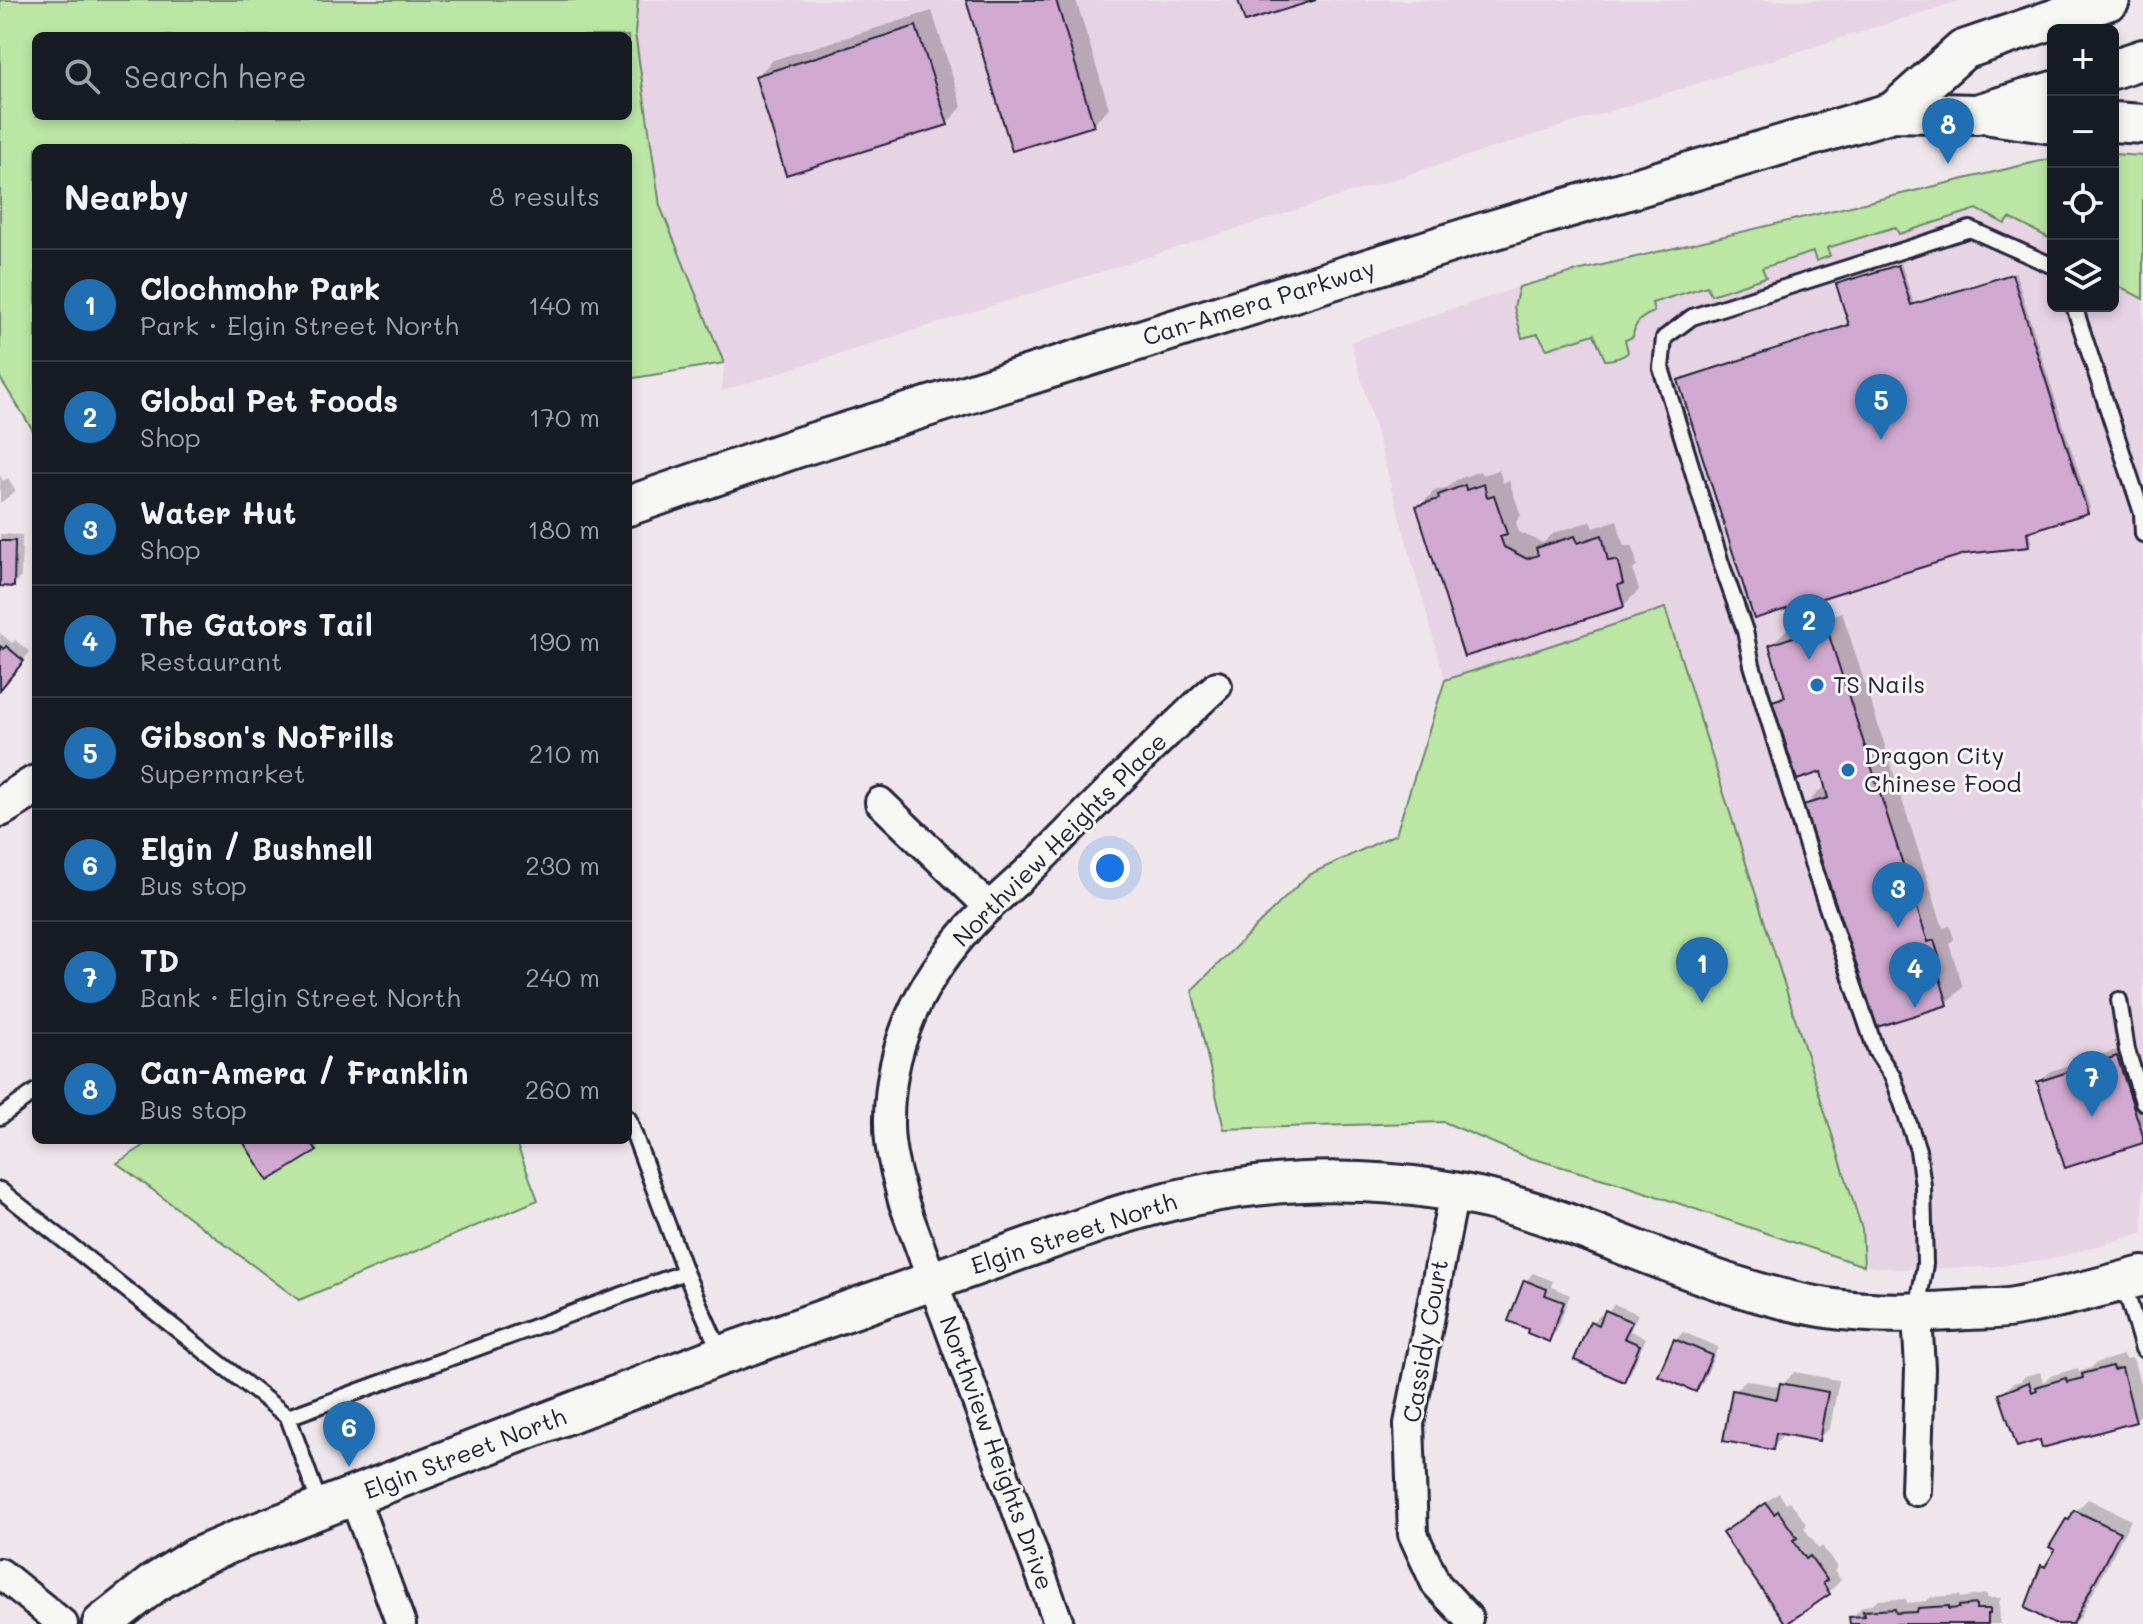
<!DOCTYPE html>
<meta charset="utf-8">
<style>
body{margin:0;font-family:Mali,sans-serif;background:#242831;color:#f1f3f6}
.controls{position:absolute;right:24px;top:24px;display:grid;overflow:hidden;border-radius:12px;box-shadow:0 4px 12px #0003}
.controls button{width:72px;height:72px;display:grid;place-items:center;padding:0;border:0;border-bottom:2px solid #363941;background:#171b24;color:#f1f3f6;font:40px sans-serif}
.you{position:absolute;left:1110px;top:868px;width:28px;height:28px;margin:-20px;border:6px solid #fff;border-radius:50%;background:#1a73e8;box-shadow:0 0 0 12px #1a73e833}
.badge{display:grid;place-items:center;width:52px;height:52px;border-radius:50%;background:#1f6fb2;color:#fff;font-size:26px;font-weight:700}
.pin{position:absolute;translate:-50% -66px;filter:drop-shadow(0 2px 4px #0008)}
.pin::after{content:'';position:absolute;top:42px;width:28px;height:24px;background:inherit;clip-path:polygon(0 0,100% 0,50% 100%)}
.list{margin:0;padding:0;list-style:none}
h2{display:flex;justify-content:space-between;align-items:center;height:104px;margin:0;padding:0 32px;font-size:34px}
h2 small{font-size:26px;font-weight:400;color:#9ea1a6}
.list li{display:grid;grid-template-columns:52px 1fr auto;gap:24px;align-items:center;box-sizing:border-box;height:112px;padding:0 32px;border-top:2px solid #363941}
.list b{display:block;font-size:30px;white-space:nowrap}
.list p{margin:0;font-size:26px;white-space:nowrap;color:#9ea1a6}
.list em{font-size:26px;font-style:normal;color:#9ea1a6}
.icon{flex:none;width:44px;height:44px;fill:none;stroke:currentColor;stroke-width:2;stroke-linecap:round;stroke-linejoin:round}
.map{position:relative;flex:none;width:2143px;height:1624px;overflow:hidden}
.search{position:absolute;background:#171b24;box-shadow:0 4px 12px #0003;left:32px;top:32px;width:600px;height:88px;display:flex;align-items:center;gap:20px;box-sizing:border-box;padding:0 28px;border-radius:12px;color:#9ea1a6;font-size:30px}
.panel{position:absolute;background:#171b24;box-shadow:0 4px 12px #0003;left:32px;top:144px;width:600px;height:1000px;border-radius:12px}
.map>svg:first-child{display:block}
</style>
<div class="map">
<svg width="2143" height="1624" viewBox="0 0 2143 1624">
<rect width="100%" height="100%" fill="#efe6eb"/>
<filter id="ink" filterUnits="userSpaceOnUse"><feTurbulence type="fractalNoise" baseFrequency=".0125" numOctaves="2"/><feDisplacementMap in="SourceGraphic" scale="16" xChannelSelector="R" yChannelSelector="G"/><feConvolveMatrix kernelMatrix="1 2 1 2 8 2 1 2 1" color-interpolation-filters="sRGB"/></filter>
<g filter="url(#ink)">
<g fill="#e6d3e3">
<path d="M 638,0 L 1962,0 L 722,391 L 724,363 L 660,206 L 635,33 Z"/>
<path d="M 2113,154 L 2143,156 L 2143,1233 L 2055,1258 L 1992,1267 L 1897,1269 L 1864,1266 L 1862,1229 L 1665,609 L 1445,680 L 1351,342 L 1519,287 L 1577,271 L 2053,158 L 2053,306 L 2113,306 Z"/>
</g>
<g fill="#bbe6a3" stroke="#6e846f" stroke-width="2" fill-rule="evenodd">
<path d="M 0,0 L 638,0 L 635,33 L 660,206 L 724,363 L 628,379 L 628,148 L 36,148 L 36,435 L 0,378 ZM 36,36 L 628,36 L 628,116 L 36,116 Z"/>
<path d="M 2113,154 L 2143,156 L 2143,299 L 2113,283 Z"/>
<path d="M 2053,158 L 2053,240 L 2010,218 L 2005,224 L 1977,209 L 1899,234 L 1895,227 L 1827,248 L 1830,256 L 1816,261 L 1813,252 L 1762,268 L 1766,277 L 1711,295 L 1707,286 L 1652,303 L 1654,312 C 1641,317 1634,323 1633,337 L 1625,340 L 1628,352 C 1624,357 1612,360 1605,360 L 1594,334 L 1547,349 L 1538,334 L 1522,338 L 1514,307 L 1519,287 L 1577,271 Z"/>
<path d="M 1665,608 L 1862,1229 L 1864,1266 L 1621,1184 L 1524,1156 L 1444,1122 L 1224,1129 L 1192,990 L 1308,875 L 1396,834 L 1445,680 Z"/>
<path d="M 153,1140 L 515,1140 L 538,1200 L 299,1300 L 117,1163 Z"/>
</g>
<g fill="#0003">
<path d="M 968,0 L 1076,0 L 1109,108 L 1093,124 Z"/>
<path d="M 932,11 L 962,107 L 947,123 L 757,76 L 773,60 Z"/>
<path d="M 1901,263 L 1914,304 L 2015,272 L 2090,508 L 2087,511 L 2030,529 L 2032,542 L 2028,545 L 1680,380 L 1684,377 L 1851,324 L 1838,285 L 1841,282 Z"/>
<path d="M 1499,470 L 1503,483 L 1509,480 L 1521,516 L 1516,522 L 1519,532 L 1543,543 L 1554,533 L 1591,521 L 1594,528 L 1617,520 L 1624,546 L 1633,546 L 1637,566 L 1633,570 L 1639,590 L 1623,606 L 1419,507 L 1434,491 L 1448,487 L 1456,480 L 1480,471 L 1482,475 Z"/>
<path d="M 0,475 L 3,481 L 8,478 L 16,491 L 0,503 Z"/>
<path d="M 0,534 L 22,535 L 21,577 L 13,585 L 0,584 Z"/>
<path d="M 1842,612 L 1943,928 L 1950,926 L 1954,939 L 1949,944 L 1963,987 L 1947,1003 L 1806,805 L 1821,789 L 1827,788 L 1822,770 L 1775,702 L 1785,691 L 1771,645 L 1787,629 Z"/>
<path d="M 0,633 L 12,643 L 15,640 L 30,652 L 0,689 Z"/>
<path d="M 2129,1046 L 2143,1090 L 2143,1141 L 2039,1082 L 2051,1071 Z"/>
<path d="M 244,1140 L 321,1140 L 323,1142 L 315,1149 Z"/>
<path d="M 1533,1273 L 1553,1281 L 1551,1287 L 1570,1295 L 1556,1332 L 1549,1339 L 1526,1281 Z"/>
<path d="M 1614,1304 L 1638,1314 L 1630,1331 L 1646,1338 L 1631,1372 L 1624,1379 L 1592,1322 L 1600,1315 L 1604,1317 Z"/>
<path d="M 1683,1332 L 1718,1347 L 1703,1383 L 1696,1390 L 1661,1375 L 1676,1340 Z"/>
<path d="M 2123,1355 L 2125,1359 L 2133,1358 L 2143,1394 L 2143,1413 L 2135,1420 L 2041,1438 L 2001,1395 L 2013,1383 L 2021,1381 L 2025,1376 L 2040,1372 L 2043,1382 L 2050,1376 L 2078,1368 L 2079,1372 L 2091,1368 L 2096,1363 Z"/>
<path d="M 1794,1372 L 1839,1380 L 1830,1428 L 1818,1439 L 1784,1433 L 1772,1448 L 1734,1391 L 1746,1380 L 1781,1387 Z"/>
<path d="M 1779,1493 L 1786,1504 L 1790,1501 L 1807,1525 L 1804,1528 L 1819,1549 L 1822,1546 L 1837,1567 L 1834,1571 L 1841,1580 L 1829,1592 L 1786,1622 L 1725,1533 L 1736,1522 Z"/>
<path d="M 2088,1499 L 2131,1520 L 2080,1618 L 2074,1624 L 2058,1624 L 2043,1566 L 2054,1555 L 2067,1520 Z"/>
<path d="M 1987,1594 L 1987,1598 L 2001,1598 L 1999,1602 L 2000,1624 L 1852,1624 L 1851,1618 L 1863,1606 L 1871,1605 L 1877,1600 L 1906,1599 L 1907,1603 L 1927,1601 L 1931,1597 L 1960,1595 L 1960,1598 Z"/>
</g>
<g fill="#d1a8cf" stroke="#22223b" stroke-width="2">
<path d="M 966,0 L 1056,0 L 1094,126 L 1012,151 Z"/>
<path d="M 1238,0 L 1316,0 L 1245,22 Z"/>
<path d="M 916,26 L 948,125 L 786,175 L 755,76 Z"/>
<path d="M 1898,265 L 1911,305 L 2012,274 L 2088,513 L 2027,532 L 2029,547 L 1965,554 L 1754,619 L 1678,380 L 1849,325 L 1836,284 Z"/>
<path d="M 1484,484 L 1487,497 L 1494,495 L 1507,534 L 1500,536 L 1504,547 L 1527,559 L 1538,555 L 1536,548 L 1575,536 L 1578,543 L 1602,535 L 1608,561 L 1614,560 L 1618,562 L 1623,584 L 1618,585 L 1624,607 L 1464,657 L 1416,506 L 1439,499 L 1438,495 L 1465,485 L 1466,490 Z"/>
<path d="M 0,541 L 15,541 L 14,587 L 0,586 Z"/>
<path d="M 1826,626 L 1928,942 L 1934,940 L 1939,957 L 1934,958 L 1948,1005 L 1877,1027 L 1803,805 L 1828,798 L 1821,772 L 1797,780 L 1772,701 L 1785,697 L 1769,645 Z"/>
<path d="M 0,646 L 4,649 L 6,646 L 24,661 L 0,690 Z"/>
<path d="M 2117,1056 L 2143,1136 L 2143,1143 L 2065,1168 L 2037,1082 Z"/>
<path d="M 242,1140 L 310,1140 L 317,1151 L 268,1181 Z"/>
<path d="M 1524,1280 L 1547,1289 L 1545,1295 L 1564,1302 L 1549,1342 L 1527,1333 L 1528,1329 L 1508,1321 Z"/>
<path d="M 1605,1310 L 1632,1322 L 1624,1338 L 1640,1345 L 1624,1382 L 1574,1360 L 1590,1321 L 1599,1325 Z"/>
<path d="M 1674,1339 L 1712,1355 L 1696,1392 L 1658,1376 Z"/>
<path d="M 2112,1366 L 2113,1370 L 2122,1368 L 2136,1422 L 2042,1448 L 2040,1440 L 2017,1447 L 1999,1394 L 2029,1382 L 2032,1392 L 2037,1390 L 2036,1387 L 2066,1378 L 2067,1382 L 2083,1378 L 2082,1374 Z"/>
<path d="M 1780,1383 L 1828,1392 L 1819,1441 L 1776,1433 L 1773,1450 L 1723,1441 L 1732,1390 L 1777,1399 Z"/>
<path d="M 1766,1503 L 1774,1514 L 1778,1511 L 1797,1538 L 1793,1540 L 1806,1559 L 1810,1556 L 1827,1580 L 1823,1583 L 1830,1594 L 1786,1624 L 1722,1533 Z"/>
<path d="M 2074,1510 L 2120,1532 L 2073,1624 L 2054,1624 L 2025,1608 L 2041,1565 L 2045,1567 L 2055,1550 L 2049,1547 L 2066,1519 L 2069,1520 Z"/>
<path d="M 1976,1604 L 1976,1609 L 1990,1609 L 1990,1614 L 1988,1614 L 1988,1624 L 1850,1624 L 1849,1617 L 1864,1616 L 1863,1611 L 1895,1609 L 1896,1613 L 1917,1612 L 1918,1608 L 1949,1606 L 1949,1609 L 1959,1608 L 1959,1606 Z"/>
</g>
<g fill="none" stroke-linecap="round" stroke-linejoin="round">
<g stroke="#22223b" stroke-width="20">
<g id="lane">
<path d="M 2074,306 L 2142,513 L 2143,534"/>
<path d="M 2119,1000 L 2127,1050 L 2143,1102"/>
<path d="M 0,1117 L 36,1091"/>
<path d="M 628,1118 L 685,1272 L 721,1354"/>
<path d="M 0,1190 L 288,1417 L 321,1508"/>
<path d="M 2123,1281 L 2143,1349"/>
<path d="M 1917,1312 L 1925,1264 L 1923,1186 L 1918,1150 L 1893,1077 L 1876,1051 L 1812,863 L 1752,665 L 1745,631 L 1721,563 L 1661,368 L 1664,338 L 1692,317 L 1970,229 L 2053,266"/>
<path d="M 288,1417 L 685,1272"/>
</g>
</g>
<g stroke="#22223b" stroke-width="34">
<g id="street">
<path d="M 880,802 L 989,907"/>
<path d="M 1454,1192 L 1409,1424 L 1413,1534 L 1436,1584 L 1468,1618"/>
<path d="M 1916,1491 L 1920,1369 L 1917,1314"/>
<path d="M 354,1497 L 401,1624"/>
<path d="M 0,1573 L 63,1624"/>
<path d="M 1059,1624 L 903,1201 C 897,1176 889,1151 889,1124 C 888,1050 917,987 965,932 C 989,904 1018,882 1044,856 C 1100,799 1157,741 1217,686"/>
</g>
</g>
<g stroke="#22223b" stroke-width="44">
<g id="secondary">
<path d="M 2113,69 L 2143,59"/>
<path d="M 1893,112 L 1963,50 L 2110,0"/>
<path d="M 1991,115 L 2053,124"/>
<path d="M 2113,122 L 2143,124"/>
<path d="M 628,506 L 799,447 L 1482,233 L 1893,112 L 1977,114 L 2053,91"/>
<path d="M 0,807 L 36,785"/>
<path d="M 102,1624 L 153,1584 L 193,1559 L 238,1540 L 722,1355 L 1114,1217 C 1258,1170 1414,1168 1558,1220 C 1647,1252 1733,1293 1827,1308 C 1874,1315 1919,1313 1966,1310 C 1982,1309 1998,1310 2014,1307 C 2057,1299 2101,1287 2143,1276"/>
</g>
</g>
<use href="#lane" stroke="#f6f6f2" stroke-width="14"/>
<use href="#street" stroke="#f6f6f2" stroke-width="28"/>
<use href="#secondary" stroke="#f6f6f2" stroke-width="38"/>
</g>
</g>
<g fill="#1f6fb2" stroke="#f6f6f2" stroke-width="3">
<circle cx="1817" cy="685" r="8"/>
<circle cx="1848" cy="770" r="8"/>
</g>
<g text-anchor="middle" stroke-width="6" stroke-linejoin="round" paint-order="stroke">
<g font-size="24" fill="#22223b" stroke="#f6f6f2">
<text transform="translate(1259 303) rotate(-17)" y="8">Can-Amera Parkway</text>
<text transform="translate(1060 840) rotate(-45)" y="8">Northview Heights Place</text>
<text transform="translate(1074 1234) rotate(-18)" y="8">Elgin Street North</text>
<text transform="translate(1426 1341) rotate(-80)" y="8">Cassidy Court</text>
<text transform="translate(996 1453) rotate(70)" y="8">Northview Heights Drive</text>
<text transform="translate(465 1454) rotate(-21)" y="8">Elgin Street North</text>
</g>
<g font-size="24" fill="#22223b" stroke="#f6f6f2" text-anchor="start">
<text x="1833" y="693">TS Nails</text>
<text x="1864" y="764">Dragon City<tspan x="1864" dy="28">Chinese Food</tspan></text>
</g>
</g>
</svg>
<div class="controls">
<button>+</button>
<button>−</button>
<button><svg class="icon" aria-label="locate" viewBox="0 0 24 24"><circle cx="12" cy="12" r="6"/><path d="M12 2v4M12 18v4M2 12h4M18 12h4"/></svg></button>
<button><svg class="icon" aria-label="layers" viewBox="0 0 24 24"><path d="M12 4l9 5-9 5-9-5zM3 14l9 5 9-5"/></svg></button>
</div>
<div class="you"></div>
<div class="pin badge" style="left:1702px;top:1003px">1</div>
<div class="pin badge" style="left:1809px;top:660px">2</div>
<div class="pin badge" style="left:1898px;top:928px">3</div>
<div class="pin badge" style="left:1915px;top:1008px">4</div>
<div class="pin badge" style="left:1881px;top:440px">5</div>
<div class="pin badge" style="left:349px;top:1467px">6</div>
<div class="pin badge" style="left:2092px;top:1117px">7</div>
<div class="pin badge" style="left:1948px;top:164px">8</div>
<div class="search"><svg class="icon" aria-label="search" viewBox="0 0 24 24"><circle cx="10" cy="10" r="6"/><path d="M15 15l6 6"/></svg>Search here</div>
<section class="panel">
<h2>Nearby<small>8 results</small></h2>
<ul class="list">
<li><span class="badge">1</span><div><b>Clochmohr Park</b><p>Park · Elgin Street North</p></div><em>140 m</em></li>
<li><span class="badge">2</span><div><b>Global Pet Foods</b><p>Shop</p></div><em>170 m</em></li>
<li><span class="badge">3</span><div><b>Water Hut</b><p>Shop</p></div><em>180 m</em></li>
<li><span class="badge">4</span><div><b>The Gators Tail</b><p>Restaurant</p></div><em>190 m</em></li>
<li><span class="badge">5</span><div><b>Gibson's NoFrills</b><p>Supermarket</p></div><em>210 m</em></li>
<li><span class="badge">6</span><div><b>Elgin / Bushnell</b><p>Bus stop</p></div><em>230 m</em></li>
<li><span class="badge">7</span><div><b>TD</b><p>Bank · Elgin Street North</p></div><em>240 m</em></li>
<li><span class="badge">8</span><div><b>Can-Amera / Franklin</b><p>Bus stop</p></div><em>260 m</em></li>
</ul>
</section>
</div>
